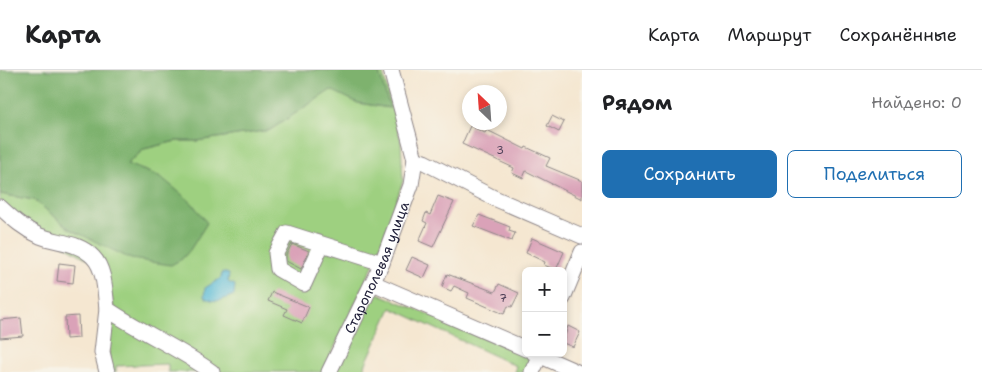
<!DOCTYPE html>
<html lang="ru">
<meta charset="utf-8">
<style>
body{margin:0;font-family:"Shantell Sans",sans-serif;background:#f6f6f6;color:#202124}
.controls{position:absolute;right:15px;bottom:15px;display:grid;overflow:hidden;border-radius:8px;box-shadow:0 2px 8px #0003}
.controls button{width:45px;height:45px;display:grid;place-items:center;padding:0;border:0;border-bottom:1px solid #e0e0e0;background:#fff;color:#202124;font:25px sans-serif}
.compass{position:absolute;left:462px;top:15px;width:45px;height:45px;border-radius:50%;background:#fff;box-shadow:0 2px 8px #0003;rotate:335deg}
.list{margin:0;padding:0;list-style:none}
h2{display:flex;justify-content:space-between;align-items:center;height:65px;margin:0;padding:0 20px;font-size:21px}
h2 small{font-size:16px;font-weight:400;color:#757577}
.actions{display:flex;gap:10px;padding:15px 20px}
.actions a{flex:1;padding:11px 0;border:1px solid #1f6fb2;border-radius:8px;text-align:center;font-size:18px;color:#1f6fb2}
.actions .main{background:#1f6fb2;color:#fff}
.map{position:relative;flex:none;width:582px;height:302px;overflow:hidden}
header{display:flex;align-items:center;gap:30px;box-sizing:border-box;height:70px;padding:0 25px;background:#fff;border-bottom:1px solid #e0e0e0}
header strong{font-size:24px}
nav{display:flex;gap:28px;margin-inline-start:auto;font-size:18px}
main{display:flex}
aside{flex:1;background:#fff}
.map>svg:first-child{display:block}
</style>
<header>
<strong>Карта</strong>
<nav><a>Карта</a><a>Маршрут</a><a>Сохранённые</a></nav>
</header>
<main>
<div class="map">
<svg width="582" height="302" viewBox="0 0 582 302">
<rect width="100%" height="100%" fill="#f7f3e8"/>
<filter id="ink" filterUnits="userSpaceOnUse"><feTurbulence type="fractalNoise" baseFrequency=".02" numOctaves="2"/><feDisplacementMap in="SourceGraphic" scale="10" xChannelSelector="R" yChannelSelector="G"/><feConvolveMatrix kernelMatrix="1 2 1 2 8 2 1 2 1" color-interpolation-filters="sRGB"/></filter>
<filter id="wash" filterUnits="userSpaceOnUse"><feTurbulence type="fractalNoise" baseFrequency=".0096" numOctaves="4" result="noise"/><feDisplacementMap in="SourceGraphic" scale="20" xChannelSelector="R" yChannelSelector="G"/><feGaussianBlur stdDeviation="1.12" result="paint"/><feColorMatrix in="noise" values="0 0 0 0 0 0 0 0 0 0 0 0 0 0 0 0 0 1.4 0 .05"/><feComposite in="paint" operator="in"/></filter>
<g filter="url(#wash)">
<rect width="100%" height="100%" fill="#f5e7d1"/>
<g fill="#9ed080" stroke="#60795e">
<path d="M 378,0 L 382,0 L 401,71 L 403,111 L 377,187 L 323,302 L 213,302 L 114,238 L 105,199 L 46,165 L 0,134 L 0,124 L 34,130 L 70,159 L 161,107 L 127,94 L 144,79 L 176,71 L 197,71 L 270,60 L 331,19 L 358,33 L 389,38 Z"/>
<path d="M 375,222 L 524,284 L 531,288 L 526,302 L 514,302 L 516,296 L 391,238 L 362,302 L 335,302 Z"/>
<path d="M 111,250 L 205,302 L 168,302 L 168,294 L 116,296 L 116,302 L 108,302 Z"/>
</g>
<path fill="#7eb26e" stroke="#506a54" d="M 0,0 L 378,0 L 390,38 L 358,33 L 331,20 L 270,60 L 197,71 L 176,71 L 144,79 L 127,94 L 161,107 L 192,133 L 207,153 L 190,180 L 182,189 L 171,195 L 131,189 L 70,159 L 34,130 L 0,124 Z"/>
<path fill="#56bad5" stroke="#3c6e88" d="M 222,202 L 229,204 L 228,212 L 235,215 L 234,225 C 221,230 217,234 204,227 L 205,218 L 221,208 Z"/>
<g id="blocks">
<g fill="#daa2b8">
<path d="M 552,46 L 564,52 L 559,62 L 547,56 Z"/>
<path d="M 470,56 L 485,63 L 487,60 L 525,79 L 526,77 L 550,88 L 546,96 L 582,111 L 582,129 L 526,101 L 523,108 L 512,103 L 514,98 L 462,74 Z"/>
<path d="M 438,126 L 454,132 L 433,177 L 419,171 L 427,153 L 423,151 L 426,143 L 430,145 Z"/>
<path d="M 479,145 L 510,157 L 509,161 L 515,163 L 512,171 L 473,156 Z"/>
<path d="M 532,168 L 564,182 L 556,200 L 544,195 L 545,192 L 526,183 Z"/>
<path d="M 292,174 L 309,181 L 301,199 L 286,191 L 286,185 Z"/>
<path d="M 412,187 L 430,195 L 424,208 L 406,200 Z"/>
<path d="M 59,193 L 75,195 L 73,213 L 57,211 Z"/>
<path d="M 447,204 L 495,222 L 499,214 L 519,223 L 512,237 L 508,236 L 504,244 L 467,228 L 469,223 L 454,216 L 451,221 L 442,217 Z"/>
<path d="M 272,222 L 309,237 L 302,253 L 284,245 L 287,239 L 268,231 Z"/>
<path d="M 78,246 L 79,268 L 66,269 L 65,247 Z"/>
<path d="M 21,248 L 23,266 L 0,268 L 0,250 Z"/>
<path d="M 568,256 L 580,262 L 573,277 L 563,273 Z"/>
</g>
</g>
</g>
<g filter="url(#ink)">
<use href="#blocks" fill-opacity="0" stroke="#8c8486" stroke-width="1"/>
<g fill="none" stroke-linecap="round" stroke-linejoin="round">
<g stroke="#8c8486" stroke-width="17">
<g id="minor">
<path d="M 415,89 L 424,92 L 494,128 L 582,166"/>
<path d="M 0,137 C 13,149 24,159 40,166 C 58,173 79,172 93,187 C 105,199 105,223 107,239 C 141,262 179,278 212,302"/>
<path d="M 322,174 L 304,214 L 278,199 L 276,183 L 287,163 L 382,193"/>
<path d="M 373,213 L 526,279"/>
<path d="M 563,228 L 582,182"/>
<path d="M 107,239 L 102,282 L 107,302"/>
<path d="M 534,283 L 577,302"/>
<path id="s1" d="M 329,302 L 382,193 L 411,115 L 415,89 L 391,0"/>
<path d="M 532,302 L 541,283"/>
</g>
</g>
<use href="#minor" stroke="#fff" stroke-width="15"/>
</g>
</g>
<g text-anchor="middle" stroke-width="4.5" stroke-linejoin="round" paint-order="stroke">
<g font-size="11" fill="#50425a">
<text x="500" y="84">3</text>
<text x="503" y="232">7</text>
</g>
<g font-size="14" fill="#22223b" stroke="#f7f3e8">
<text dy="5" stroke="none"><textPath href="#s1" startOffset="115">Старополевая улица</textPath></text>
</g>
</g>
</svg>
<div class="controls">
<button>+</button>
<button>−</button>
</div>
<svg class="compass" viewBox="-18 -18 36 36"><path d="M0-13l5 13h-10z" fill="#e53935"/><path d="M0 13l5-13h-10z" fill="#757577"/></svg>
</div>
<aside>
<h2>Рядом<small>Найдено: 0</small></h2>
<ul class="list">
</ul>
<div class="actions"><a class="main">Сохранить</a><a>Поделиться</a></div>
</aside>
</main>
